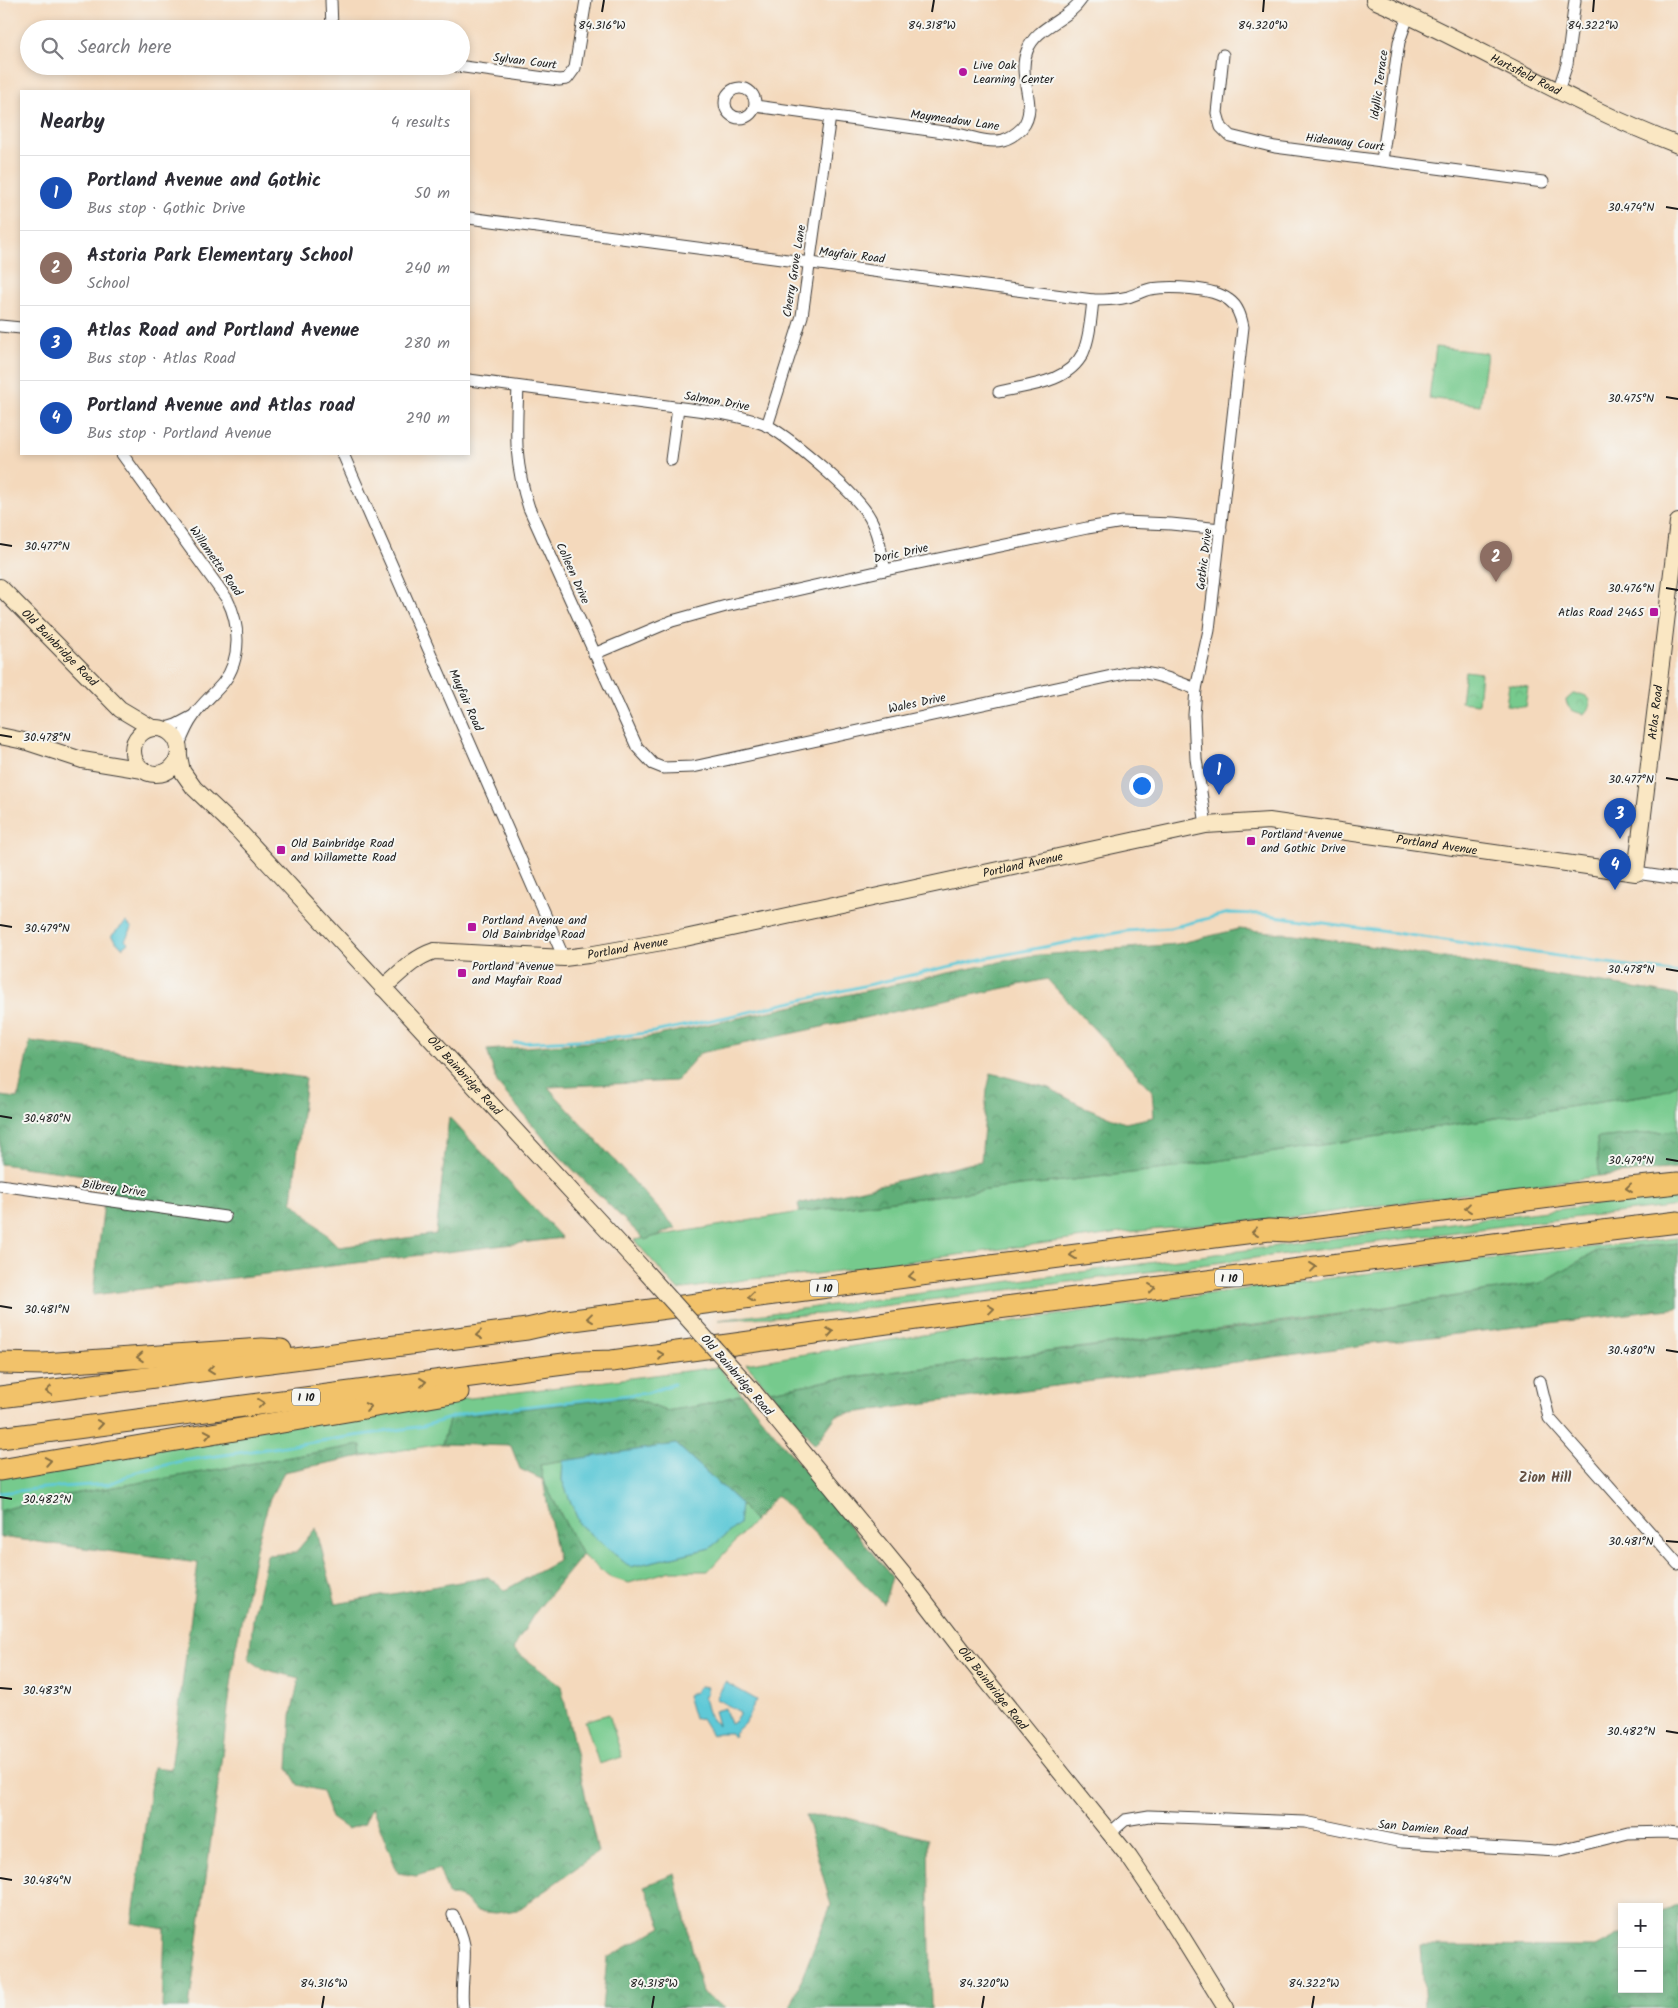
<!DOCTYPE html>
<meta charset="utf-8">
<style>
body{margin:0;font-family:Kalam,sans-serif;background:#f2f2f3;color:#2b2b33}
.controls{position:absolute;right:15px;bottom:15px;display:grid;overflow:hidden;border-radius:0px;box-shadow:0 2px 8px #0003}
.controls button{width:45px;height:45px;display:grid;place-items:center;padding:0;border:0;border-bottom:1px solid #e1e1e2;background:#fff;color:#2b2b33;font:25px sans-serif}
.you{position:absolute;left:1141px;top:785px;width:18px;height:18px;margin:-12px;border:4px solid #fff;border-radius:50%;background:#1a73e8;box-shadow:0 0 0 8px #1a73e833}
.badge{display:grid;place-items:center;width:32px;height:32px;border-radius:50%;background:#b5179e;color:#fff;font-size:16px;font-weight:700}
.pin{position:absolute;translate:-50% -41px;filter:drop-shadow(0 1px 2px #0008)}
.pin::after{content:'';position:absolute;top:26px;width:18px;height:15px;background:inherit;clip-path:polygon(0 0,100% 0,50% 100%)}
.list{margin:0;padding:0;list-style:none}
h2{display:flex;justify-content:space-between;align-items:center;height:65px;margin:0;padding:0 20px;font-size:21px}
h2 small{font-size:16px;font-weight:400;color:#7c7c81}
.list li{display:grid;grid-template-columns:32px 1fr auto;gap:15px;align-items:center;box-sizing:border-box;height:75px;padding:0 20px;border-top:1px solid #e1e1e2}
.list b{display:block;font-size:19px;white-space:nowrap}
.list p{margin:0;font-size:16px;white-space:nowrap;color:#7c7c81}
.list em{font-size:16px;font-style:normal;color:#7c7c81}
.icon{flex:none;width:28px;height:28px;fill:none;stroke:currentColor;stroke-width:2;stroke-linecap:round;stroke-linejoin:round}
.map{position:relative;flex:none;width:1678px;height:2008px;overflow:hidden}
.search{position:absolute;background:#fff;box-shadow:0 2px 8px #0003;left:20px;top:20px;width:450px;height:55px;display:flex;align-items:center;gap:12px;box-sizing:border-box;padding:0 18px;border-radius:28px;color:#7c7c81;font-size:19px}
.panel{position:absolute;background:#fff;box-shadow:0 2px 8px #0003;left:20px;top:90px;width:450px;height:365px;border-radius:0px}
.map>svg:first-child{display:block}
</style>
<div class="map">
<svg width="1678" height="2008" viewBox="0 0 1678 2008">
<defs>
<pattern id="forest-crowns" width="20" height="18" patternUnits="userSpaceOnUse" patternTransform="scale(1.25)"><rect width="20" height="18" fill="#60ae78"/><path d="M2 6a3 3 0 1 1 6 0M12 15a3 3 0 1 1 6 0" fill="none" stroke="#4e8d62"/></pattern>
<pattern id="park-crowns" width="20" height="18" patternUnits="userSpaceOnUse" patternTransform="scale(1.25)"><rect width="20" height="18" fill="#76ca8d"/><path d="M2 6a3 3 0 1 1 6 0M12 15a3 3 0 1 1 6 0" fill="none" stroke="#66ad79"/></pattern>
</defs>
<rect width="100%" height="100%" fill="#f6f6f2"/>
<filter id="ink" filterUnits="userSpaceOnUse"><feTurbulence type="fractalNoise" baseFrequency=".02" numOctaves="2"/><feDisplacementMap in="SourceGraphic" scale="10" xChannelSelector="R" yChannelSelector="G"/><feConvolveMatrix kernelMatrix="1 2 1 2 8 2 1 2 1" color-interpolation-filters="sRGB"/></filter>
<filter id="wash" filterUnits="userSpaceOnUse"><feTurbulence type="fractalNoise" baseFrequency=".0096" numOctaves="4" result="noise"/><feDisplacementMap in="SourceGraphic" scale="20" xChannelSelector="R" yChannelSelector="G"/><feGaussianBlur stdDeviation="1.12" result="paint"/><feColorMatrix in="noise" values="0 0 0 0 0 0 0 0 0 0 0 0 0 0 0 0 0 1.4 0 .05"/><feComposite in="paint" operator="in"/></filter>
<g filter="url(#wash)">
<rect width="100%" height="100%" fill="#f4d9bc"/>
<g fill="#76ca8d" stroke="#497354">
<path d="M 1436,347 L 1487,353 L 1480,405 L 1429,398 Z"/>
<path d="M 1678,1084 L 1678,1130 L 1597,1138 L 1599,1176 L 1293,1217 L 1128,1232 L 808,1275 L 750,1279 L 678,1290 L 634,1240 L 800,1212 L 1165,1169 L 1659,1093 Z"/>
<path d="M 1678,1196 L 1678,1206 L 1518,1224 L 821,1314 L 718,1320 L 1435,1225 L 1625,1201 Z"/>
<path d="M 1678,1238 L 1678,1243 L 1597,1251 L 1541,1283 L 1346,1313 L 838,1379 L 770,1391 L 746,1364 C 1054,1311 1367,1271 1678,1238 Z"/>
<path d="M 718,1367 L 742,1394 L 704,1405 L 666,1411 L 629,1397 L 451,1417 L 442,1444 L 362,1456 L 360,1445 L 38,1500 L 0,1511 L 0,1475 L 351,1413 Z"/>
<path d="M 563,1461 L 562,1480 L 580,1525 L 630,1567 L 710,1548 L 739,1524 L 741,1504 L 754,1521 L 708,1571 L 670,1571 L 629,1583 L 609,1577 L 582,1555 L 543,1480 L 540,1465 Z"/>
<path d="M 609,1714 L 622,1757 L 599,1764 L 585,1721 Z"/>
</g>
<g fill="url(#forest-crowns)" stroke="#3e654a">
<path d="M 1239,929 L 1293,934 L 1666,993 L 1678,996 L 1678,1084 L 1659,1093 L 1165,1169 L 800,1212 L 798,1204 L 981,1161 L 987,1090 L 991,1073 L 1049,1088 L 1080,1105 L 1125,1123 L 1154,1117 L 1152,1091 L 1047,979 L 700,1053 L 676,1081 L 548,1087 L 676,1228 L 645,1240 L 557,1154 L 497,1083 L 487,1050 L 645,1038 L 1028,956 L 1177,944 Z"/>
<path d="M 30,1041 L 306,1078 L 292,1201 L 339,1247 L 436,1234 L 449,1117 L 562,1238 L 93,1295 L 107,1178 L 0,1164 L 0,1096 L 18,1098 Z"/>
<path d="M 1678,1130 L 1678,1168 L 1599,1176 L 1597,1138 Z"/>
<path d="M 1678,1243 L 1678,1308 L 1372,1344 L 837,1415 L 815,1445 L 770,1391 L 838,1379 L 1325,1317 L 1541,1283 L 1597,1251 Z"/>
<path d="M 742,1394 L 892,1577 L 884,1604 L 777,1495 L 754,1521 L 741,1504 L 676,1444 L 540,1465 L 543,1480 L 582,1555 L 534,1614 L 513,1649 L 561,1686 L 598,1852 L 518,1910 L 496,1913 L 476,1911 C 468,1901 462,1896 449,1896 L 439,1869 L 416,1876 L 398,1873 L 372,1807 L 364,1824 L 347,1829 L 331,1818 L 322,1791 L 298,1785 L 288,1768 L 291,1715 L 299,1678 L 263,1669 L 249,1659 L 253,1619 L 267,1555 L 295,1553 L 316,1528 L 336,1604 L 488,1577 L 505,1590 L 558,1561 L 543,1480 L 520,1469 L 511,1446 L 442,1444 L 450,1417 L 629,1397 L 666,1411 L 704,1405 Z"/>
<path d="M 361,1445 L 362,1456 L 284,1472 L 270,1498 L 257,1544 L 236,1647 L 189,2008 L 162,2008 L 165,1929 L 132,1923 L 153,1767 L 171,1769 L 198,1563 L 0,1537 L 0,1511 L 38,1500 Z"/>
<path d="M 806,1816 L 840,1816 L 928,1839 L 931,2008 L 790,2008 L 831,1905 Z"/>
<path d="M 675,1874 L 702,1993 L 725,2008 L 602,2008 L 607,1958 L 662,1927 L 644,1886 Z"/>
<path d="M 1678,1904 L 1678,2008 L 1425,2008 L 1421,1946 L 1596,1947 L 1622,1933 L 1622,1989 L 1659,1989 L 1659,1913 Z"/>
</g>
<g fill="url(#park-crowns)" stroke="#497354">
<path d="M 1465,671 L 1481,673 L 1478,704 L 1461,702 Z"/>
<path d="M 1509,684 L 1528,687 L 1525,707 L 1506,705 Z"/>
<path d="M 1573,694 C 1589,693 1596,701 1584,714 C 1575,712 1567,710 1566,700 Z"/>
</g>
<g fill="#5ec9d7" stroke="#3d727a">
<path d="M 126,922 L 132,928 L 125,940 L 128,943 L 122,948 L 111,936 Z"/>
<path d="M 676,1444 L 741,1504 L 739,1524 L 710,1548 L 630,1567 L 580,1525 L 562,1480 L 563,1461 Z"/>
<path d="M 725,1682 L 757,1700 L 744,1724 L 734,1733 L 735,1736 L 732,1736 L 731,1733 L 718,1733 L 712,1736 L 701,1718 L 694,1719 L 687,1695 L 696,1692 L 697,1688 L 700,1686 L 707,1687 L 707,1694 L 704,1697 L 709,1717 L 718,1725 L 714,1711 L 725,1708 L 730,1724 L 734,1722 L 740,1712 L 716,1699 Z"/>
</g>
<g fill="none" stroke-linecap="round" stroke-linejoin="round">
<g stroke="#5ec9d7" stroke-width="3">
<path d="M 514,1043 L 598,1039 L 654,1032 L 731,1016 L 982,959 L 1126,931 L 1170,928 L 1229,913 L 1260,914 L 1678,973"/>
<path d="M 0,1493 L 44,1488 L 109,1484 L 137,1472 L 182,1461 L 424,1426 L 466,1413 L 647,1393 L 674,1384"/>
</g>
</g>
</g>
<g filter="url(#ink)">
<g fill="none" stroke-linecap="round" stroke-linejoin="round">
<g stroke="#3c3834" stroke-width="13">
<g id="street">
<path d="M 331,0 L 332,29"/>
<path d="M 1223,55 L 1217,113 L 1221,127 L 1230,136 L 1275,147 L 1543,182"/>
<path d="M 457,66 L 559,80 L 567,79 L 575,68 L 586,0"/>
<circle cx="740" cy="103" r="15"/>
<path d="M 1558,91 L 1567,64 L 1575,0"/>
<path d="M 755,106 C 821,115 886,124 951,133 C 967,135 987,144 1003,140 C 1010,138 1017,133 1022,128 C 1040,106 1016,78 1027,51 C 1036,26 1067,21 1081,0"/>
<path d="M 1382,160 L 1399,42 L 1408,16"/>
<path d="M 469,218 L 1093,300 C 1105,300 1116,300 1128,297 C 1135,295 1142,291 1150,289 C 1170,286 1212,287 1229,300 C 1238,306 1241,317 1243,327 L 1209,630 L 1196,689 L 1194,715 L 1196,759 L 1206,825"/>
<path d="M 0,326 L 21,328"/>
<path d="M 469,380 L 720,413 C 736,416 753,419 768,426 C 793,440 857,494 870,518 C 879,534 881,553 885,570"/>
<path d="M 518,387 C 516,435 514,462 529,508 L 637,747 L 653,764 L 663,768 L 693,767 L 1130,672 C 1154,672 1173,680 1196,689"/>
<path d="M 999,392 C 1029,385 1068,383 1083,353 C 1090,337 1091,317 1093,300"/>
<path d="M 767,426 L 802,316 L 830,116"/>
<path d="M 122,454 L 227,599 C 240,624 242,659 223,683 C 214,694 201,704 193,717 C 187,725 183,735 179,745"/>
<path d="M 343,454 L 564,958"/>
<path d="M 671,460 L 678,408"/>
<path d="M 594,654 L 672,621 L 726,606 L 885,570 L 1087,528 L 1123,522 L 1171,524 L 1221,529"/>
<path d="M 163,729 L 176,725 L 193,716"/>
<path d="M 1636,873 L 1678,879"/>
<path d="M 0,1185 L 225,1217"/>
<path d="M 1540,1381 L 1549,1418 L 1678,1564"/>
<path d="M 1110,1833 L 1125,1820 L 1149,1816 L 1305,1822 L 1402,1842 L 1557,1851 L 1628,1833 L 1667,1832 L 1678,1833"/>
<path d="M 453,1915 C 458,1925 462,1934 464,1945 C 466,1966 460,1986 463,2008"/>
</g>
</g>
<g stroke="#3c3834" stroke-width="18">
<g id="secondary">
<path id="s1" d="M 1374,0 C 1477,45 1573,105 1678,145"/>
<path id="s2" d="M 0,587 L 120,709 L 152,728"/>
<circle cx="156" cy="751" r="23"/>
<path d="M 0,736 L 24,741 L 82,760 L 143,770"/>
<path id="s3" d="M 179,756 L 182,771 L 194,788 L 238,830 L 644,1270"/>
<path id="s4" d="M 383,988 C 399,974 413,958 434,951 L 564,958 L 588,955 L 685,938 L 1206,825 L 1269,821 L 1636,873 L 1678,522"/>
<path id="s5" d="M 753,1391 L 917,1591 L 963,1651 L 1129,1857 L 1167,1913 L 1226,2008"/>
</g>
</g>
<g stroke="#3c3834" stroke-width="23">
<g id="highway">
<path d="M 0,1363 L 43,1364 L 262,1349 L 281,1350"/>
<path d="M 0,1397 L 527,1329 L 558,1322 L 1269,1230 L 1288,1231 L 1581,1193 L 1678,1183"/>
<path d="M 0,1438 L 579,1362 L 612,1361 L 974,1311 L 1494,1244 L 1678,1222"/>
<path d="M 0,1470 L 458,1392"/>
</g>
</g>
<use href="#street" stroke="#fff" stroke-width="11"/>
<use href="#secondary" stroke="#fae7c3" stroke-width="16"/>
<use href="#highway" stroke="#f2c26a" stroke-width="21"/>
<g stroke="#3c3834" stroke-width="18" stroke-linecap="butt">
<path id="secondary-bridge" d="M 644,1270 L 753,1391"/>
</g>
<use href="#secondary-bridge" stroke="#fae7c3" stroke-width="16"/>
</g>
<defs><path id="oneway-chevron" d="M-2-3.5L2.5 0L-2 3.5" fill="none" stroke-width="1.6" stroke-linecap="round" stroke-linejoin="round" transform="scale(1.25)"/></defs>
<g stroke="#876f43">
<use href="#oneway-chevron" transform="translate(1629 1188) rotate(174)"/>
<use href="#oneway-chevron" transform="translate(1468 1208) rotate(173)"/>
<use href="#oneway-chevron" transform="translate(1255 1232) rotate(173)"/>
<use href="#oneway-chevron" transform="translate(1073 1255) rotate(173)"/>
<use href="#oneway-chevron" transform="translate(1313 1267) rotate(-7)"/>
<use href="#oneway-chevron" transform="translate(912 1276) rotate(173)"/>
<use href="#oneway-chevron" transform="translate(1152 1288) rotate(-7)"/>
<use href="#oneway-chevron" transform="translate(751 1297) rotate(173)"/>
<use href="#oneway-chevron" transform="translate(991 1309) rotate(-7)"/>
<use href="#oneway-chevron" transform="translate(590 1318) rotate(173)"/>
<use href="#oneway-chevron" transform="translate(830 1332) rotate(-8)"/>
<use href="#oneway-chevron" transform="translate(479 1335) rotate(173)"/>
<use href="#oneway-chevron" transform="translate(661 1355) rotate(-8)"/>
<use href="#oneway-chevron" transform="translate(140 1357) rotate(176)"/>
<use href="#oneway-chevron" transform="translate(211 1370) rotate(173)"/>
<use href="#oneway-chevron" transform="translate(423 1382) rotate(-7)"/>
<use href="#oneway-chevron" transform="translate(49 1391) rotate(173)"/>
<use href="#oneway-chevron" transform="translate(261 1403) rotate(-7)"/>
<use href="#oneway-chevron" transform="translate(368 1407) rotate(-10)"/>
<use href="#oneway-chevron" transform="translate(100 1424) rotate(-8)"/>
<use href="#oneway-chevron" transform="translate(208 1434) rotate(-10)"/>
<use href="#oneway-chevron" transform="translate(48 1461) rotate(-10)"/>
</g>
</g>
<path fill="none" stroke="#1c1c1c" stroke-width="2" d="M 602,12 L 604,0M 932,12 L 934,0M 1263,12 L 1264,0M 1593,12 L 1594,0M 1666,207 L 1678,209M 1666,397 L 1678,399M 0,544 L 12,546M 1666,588 L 1678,590M 0,735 L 12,737M 1666,778 L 1678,780M 0,925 L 12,927M 1666,969 L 1678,971M 0,1116 L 12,1118M 1666,1159 L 1678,1161M 0,1306 L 12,1308M 1666,1350 L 1678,1352M 0,1497 L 12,1499M 1666,1541 L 1678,1542M 0,1688 L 12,1689M 1666,1731 L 1678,1733M 0,1878 L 12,1880M 322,2008 L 324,1996M 652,2008 L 654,1996M 982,2008 L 984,1996M 1312,2008 L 1314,1996"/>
<g fill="#b5179e" stroke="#f6f6f2" stroke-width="2">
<circle cx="963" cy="72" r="5"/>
<rect x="1649" y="607" width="10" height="10" rx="2.5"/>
<rect x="1246" y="836" width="10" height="10" rx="2.5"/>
<rect x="276" y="845" width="10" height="10" rx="2.5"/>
<rect x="467" y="922" width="10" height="10" rx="2.5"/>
<rect x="457" y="968" width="10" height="10" rx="2.5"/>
</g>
<g text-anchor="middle" stroke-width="4" stroke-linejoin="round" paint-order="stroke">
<g fill="#f6f6f2" stroke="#5d5d5c" stroke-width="1">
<rect x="1215" y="1269.5" width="28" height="17" rx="4"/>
<rect x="810" y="1279.5" width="28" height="17" rx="4"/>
<rect x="292" y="1388.5" width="28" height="17" rx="4"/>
</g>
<g font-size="11" font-weight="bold" fill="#1c1c1c">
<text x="1229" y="1282">I 10</text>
<text x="824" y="1292">I 10</text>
<text x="306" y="1401">I 10</text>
</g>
<g font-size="12" fill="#1c1c1c" stroke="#f6f6f2">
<text transform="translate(525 61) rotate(7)" y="4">Sylvan Court</text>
<text dy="4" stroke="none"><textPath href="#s1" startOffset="169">Hartsfield Road</textPath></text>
<text transform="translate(1379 85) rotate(-82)" y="4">Idyllic Terrace</text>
<text transform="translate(955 120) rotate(8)" y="4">Maymeadow Lane</text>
<text transform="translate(1345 142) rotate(7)" y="4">Hideaway Court</text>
<text transform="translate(852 255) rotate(7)" y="4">Mayfair Road</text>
<text transform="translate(794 271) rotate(-81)" y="4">Cherry Grove Lane</text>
<text transform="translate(717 401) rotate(10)" y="4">Salmon Drive</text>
<text transform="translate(901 553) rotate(-12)" y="4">Doric Drive</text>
<text transform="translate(1204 559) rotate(-83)" y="4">Gothic Drive</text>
<text transform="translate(216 561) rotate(55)" y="4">Willamette Road</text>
<text transform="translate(573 573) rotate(66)" y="4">Colleen Drive</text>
<text dy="4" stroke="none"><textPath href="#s2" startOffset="85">Old Bainbridge Road</textPath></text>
<text transform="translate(466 700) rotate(66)" y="4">Mayfair Road</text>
<text transform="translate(917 703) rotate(-12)" y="4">Wales Drive</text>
<text dy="4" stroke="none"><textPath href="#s4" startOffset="1445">Atlas Road</textPath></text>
<text dy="4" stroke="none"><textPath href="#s4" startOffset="1082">Portland Avenue</textPath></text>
<text dy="4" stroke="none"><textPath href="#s4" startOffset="662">Portland Avenue</textPath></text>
<text dy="4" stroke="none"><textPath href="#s4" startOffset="258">Portland Avenue</textPath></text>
<text dy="4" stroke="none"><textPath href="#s3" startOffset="431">Old Bainbridge Road</textPath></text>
<text transform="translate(114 1188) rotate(8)" y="4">Bilbrey Drive</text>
<text transform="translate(737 1375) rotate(49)" y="4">Old Bainbridge Road</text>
<text dy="4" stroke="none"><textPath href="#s5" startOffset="382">Old Bainbridge Road</textPath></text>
<text transform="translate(1423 1828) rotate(5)" y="4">San Damien Road</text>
</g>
<g font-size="12" fill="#1c1c1c" stroke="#f6f6f2" text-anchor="start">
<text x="973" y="69">Live Oak<tspan x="973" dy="14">Learning Center</tspan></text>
<text x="1644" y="616" text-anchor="end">Atlas Road 2465</text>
<text x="1261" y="838">Portland Avenue<tspan x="1261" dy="14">and Gothic Drive</tspan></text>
<text x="291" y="847">Old Bainbridge Road<tspan x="291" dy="14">and Willamette Road</tspan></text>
<text x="482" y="924">Portland Avenue and<tspan x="482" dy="14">Old Bainbridge Road</tspan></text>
<text x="472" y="970">Portland Avenue<tspan x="472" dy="14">and Mayfair Road</tspan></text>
</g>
<g font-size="14" font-weight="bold" fill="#635043" stroke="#f6f6f2">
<text x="1545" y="1482">Zion Hill</text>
</g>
</g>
<g font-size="12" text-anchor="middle" fill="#1c1c1c" stroke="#f6f6f2" stroke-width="4" stroke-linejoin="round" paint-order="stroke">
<text x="602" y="29">84.316°W</text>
<text x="932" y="29">84.318°W</text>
<text x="1263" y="29">84.320°W</text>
<text x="1593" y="29">84.322°W</text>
<text x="1631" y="211">30.474°N</text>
<text x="1631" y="402">30.475°N</text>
<text x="47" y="550">30.477°N</text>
<text x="1631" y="592">30.476°N</text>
<text x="47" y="741">30.478°N</text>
<text x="1631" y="783">30.477°N</text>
<text x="47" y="932">30.479°N</text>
<text x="1631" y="973">30.478°N</text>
<text x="47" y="1122">30.480°N</text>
<text x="1631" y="1164">30.479°N</text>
<text x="47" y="1313">30.481°N</text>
<text x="1631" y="1354">30.480°N</text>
<text x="47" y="1503">30.482°N</text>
<text x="1631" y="1545">30.481°N</text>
<text x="47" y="1694">30.483°N</text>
<text x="1631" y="1735">30.482°N</text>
<text x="47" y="1884">30.484°N</text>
<text x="324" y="1987">84.316°W</text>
<text x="654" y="1987">84.318°W</text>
<text x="984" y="1987">84.320°W</text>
<text x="1314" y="1987">84.322°W</text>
</g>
</svg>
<div class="controls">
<button>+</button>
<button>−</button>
</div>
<div class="you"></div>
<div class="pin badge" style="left:1219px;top:795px;background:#1a4fb4">1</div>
<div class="pin badge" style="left:1496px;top:582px;background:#8d6e63">2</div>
<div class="pin badge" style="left:1620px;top:839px;background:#1a4fb4">3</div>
<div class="pin badge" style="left:1615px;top:890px;background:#1a4fb4">4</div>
<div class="search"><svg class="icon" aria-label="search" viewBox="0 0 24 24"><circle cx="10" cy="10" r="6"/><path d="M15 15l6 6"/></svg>Search here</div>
<section class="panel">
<h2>Nearby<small>4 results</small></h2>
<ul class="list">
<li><span class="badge" style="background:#1a4fb4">1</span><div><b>Portland Avenue and Gothic</b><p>Bus stop · Gothic Drive</p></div><em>50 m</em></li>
<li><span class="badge" style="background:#8d6e63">2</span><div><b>Astoria Park Elementary School</b><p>School</p></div><em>240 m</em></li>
<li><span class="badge" style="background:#1a4fb4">3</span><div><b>Atlas Road and Portland Avenue</b><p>Bus stop · Atlas Road</p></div><em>280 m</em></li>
<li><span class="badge" style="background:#1a4fb4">4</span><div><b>Portland Avenue and Atlas road</b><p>Bus stop · Portland Avenue</p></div><em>290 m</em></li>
</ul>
</section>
</div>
